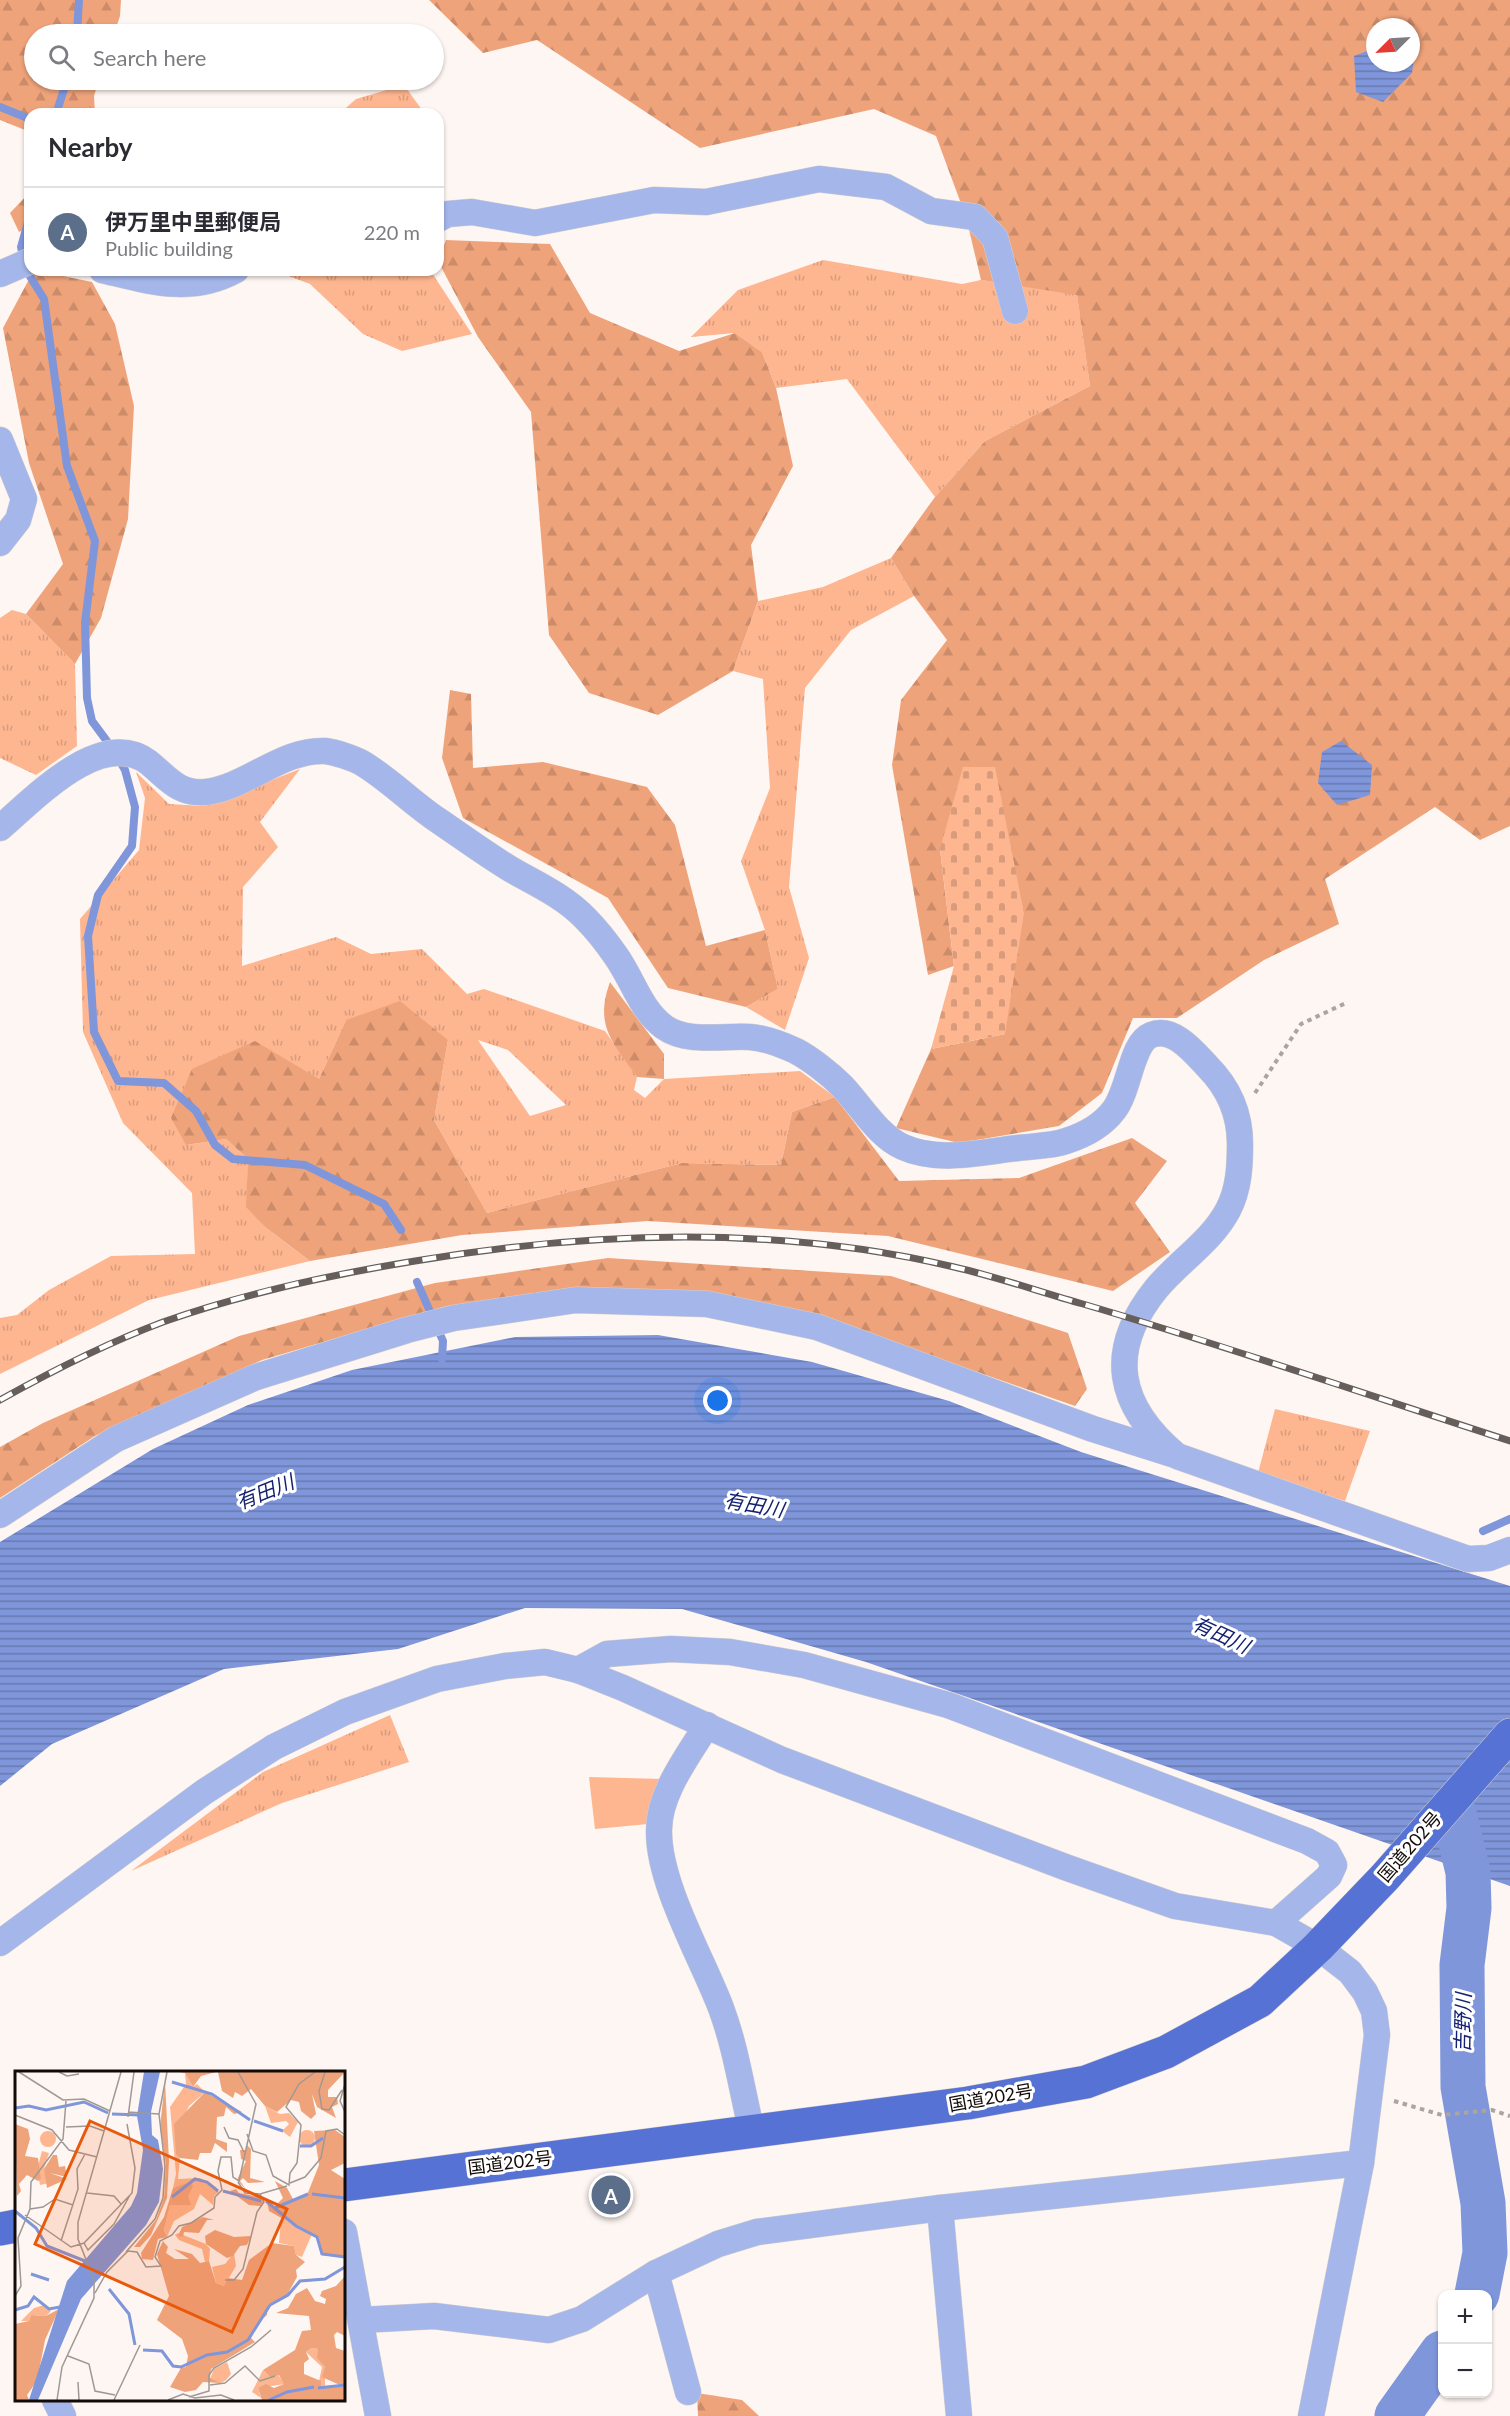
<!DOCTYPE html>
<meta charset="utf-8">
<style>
body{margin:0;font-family:Lato,"Noto Sans JP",sans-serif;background:#f7f7f7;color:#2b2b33}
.controls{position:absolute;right:18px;bottom:18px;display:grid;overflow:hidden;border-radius:12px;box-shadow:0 2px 4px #0004}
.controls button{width:54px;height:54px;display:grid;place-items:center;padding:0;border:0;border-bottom:2px solid #e1e1e2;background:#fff;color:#2b2b33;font:30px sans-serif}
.compass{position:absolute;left:1366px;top:18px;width:54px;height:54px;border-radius:50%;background:#fff;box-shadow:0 2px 4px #0004;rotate:246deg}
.you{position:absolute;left:718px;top:1401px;width:21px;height:21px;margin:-15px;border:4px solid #fff;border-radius:50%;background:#1a73e8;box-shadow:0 0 0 9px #1a73e833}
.badge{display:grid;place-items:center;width:39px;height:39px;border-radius:50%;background:#b45309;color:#fff;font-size:20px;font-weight:700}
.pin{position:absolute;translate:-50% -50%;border:3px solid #fff;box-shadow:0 2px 6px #0006}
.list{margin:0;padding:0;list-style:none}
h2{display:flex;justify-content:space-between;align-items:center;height:78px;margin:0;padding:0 24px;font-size:26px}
h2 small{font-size:20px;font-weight:400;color:#7c7c81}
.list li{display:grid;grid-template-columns:39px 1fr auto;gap:18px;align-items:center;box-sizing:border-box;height:90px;padding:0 24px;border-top:2px solid #e1e1e2}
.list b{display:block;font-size:22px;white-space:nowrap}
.list p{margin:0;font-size:20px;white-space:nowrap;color:#7c7c81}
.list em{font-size:20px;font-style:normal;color:#7c7c81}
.icon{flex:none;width:33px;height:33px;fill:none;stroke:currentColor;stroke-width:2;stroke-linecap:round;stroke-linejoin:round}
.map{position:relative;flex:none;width:1510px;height:2416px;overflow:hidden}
.search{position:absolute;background:#fff;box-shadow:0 2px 4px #0004;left:24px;top:24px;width:420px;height:66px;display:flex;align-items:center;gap:15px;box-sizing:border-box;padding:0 21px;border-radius:33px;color:#7c7c81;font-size:22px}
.panel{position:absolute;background:#fff;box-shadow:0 2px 4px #0004;left:24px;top:108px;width:420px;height:168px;border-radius:18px}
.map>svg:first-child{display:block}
</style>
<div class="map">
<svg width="1510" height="2416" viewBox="0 0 1510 2416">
<defs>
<pattern id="grass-tufts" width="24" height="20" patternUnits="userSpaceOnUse" patternTransform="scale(1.5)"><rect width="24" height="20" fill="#fdb690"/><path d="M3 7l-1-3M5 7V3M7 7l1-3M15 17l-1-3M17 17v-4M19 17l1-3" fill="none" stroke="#d89b7b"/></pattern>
<pattern id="forest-firs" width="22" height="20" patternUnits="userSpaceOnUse" patternTransform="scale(1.5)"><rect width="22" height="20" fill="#efa37b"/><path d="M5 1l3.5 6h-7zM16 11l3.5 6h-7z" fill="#cc8b69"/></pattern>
<pattern id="cemetery-stones" width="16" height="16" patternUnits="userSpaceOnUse" patternTransform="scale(1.5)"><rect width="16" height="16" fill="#fdb690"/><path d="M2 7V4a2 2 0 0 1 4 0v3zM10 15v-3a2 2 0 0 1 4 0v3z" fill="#d89b7b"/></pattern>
<pattern id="water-rules" width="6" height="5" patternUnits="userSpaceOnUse" patternTransform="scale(1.5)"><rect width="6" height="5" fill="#7f96db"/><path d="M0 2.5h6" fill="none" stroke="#6779b0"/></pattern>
</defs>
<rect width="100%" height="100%" fill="#fef6f2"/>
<g fill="url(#grass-tufts)" fill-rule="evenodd">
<path d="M 404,85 L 425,114 L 339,114 L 356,99 Z"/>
<path d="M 823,260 L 962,284 L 981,280 L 1077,294 L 1090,386 L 985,441 L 935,497 L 847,379 L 776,388 L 762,352 L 735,333 L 691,337 L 738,290 Z"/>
<path d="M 361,270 L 430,270 L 472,334 L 402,351 L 363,334 L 310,284 L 286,275 Z"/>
<path d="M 891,558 L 914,596 L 851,630 L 805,688 L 789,887 L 809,958 L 785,1030 L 746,1007 L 778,989 L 765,930 L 741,861 L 770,788 L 763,679 L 733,671 L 758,601 L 823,587 Z"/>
<path d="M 12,610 L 26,614 L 75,664 L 77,746 L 36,775 L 0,758 L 0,618 Z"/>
<path d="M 300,769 L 260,822 L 278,847 L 243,887 L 242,966 L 336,937 L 371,954 L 422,949 L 467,994 L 484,989 L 605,1031 L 637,1077 L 634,1090 L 645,1098 L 664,1079 L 800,1071 L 835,1097 L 792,1112 L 781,1165 L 682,1163 L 487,1213 L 434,1120 L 448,1040 L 346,1020 L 319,1079 L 186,1145 L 226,1139 L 248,1159 L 247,1207 L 265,1227 L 310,1261 L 149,1300 L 0,1374 L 0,1318 L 17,1315 L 49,1290 L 111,1256 L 195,1254 L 192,1193 L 123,1123 L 83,1032 L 80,919 L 139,850 L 145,798 L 136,772 L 169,804 L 204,806 ZM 478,1040 L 508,1050 L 566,1105 L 530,1116 Z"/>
<path d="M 1275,1409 L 1370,1431 L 1345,1501 L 1258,1473 Z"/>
<path d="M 390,1715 L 409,1762 L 282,1803 L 131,1871 L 263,1772 Z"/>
</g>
<g fill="url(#forest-firs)" fill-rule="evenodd">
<path d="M 0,0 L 121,0 L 120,16 L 114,34 L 34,34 L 34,80 L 99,80 L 94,96 L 95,114 L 30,114 L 30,132 L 0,120 Z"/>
<path d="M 429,0 L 1510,0 L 1510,826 L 1480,840 L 1435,807 L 1325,879 L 1339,924 L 1264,960 L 1177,1018 L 1133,1018 L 1102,1093 L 1059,1126 L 959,1143 L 896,1128 L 931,1049 L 1005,1034 L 940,849 L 954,966 L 928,975 L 892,765 L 901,700 L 947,640 L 914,596 L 891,558 L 935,497 L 985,441 L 1090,386 L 1077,295 L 981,280 L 966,217 L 936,136 L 874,109 L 700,148 L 537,40 L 483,53 ZM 1375,27 L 1411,27 L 1411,63 L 1375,63 Z"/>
<path d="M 30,192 L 30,226 L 19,232 L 10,213 Z"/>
<path d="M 446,240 L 550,244 L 590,313 L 679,351 L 735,333 L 762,352 L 776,388 L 793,466 L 751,545 L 758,601 L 733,671 L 658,715 L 589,693 L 549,635 L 531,412 L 478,337 L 438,261 Z"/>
<path d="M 34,270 L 92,282 L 115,324 L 134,406 L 128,519 L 101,618 L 75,664 L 26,614 L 63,564 L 29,463 L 3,328 Z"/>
<path d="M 450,690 L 471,694 L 473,768 L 543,762 L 647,787 L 675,825 L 706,946 L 765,930 L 778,989 L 746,1007 L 668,988 L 608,898 L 463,818 L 442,758 Z"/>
<path d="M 610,982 L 664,1054 L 664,1079 L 637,1077 C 613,1043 594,1026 610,982 Z"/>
<path d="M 400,1001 L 448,1040 L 434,1120 L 487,1213 L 682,1163 L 781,1165 L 792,1112 L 835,1097 L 899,1181 L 1019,1178 L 1132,1138 L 1167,1161 L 1135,1203 L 1170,1252 L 1113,1291 L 888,1236 L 648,1221 L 462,1235 L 310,1261 L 265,1227 L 246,1207 L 248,1159 L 226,1139 L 186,1145 L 171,1118 L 192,1069 L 255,1041 L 319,1079 L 346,1020 Z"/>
<path d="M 608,1258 L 891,1276 L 1068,1333 L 1087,1389 L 1075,1406 L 828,1320 L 576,1289 L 447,1306 L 262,1360 L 95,1436 L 0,1498 L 0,1447 L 43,1423 L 239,1336 L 435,1283 Z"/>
<path d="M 697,2393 L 742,2400 L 759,2416 L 698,2416 Z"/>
</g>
<path fill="url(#cemetery-stones)" d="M 963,767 L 995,767 L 1024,913 L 1005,1034 L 931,1049 L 954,966 L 940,849 Z"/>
<path fill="#fdb690" d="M 589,1777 L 663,1779 L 648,1824 L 595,1829 Z"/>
<g fill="url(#water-rules)">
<path d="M 1411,43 L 1416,44 L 1412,73 L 1383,102 L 1356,92 L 1354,56 L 1375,48 L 1375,63 L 1411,63 Z"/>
<path d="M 1341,741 L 1372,765 L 1370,795 L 1337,805 L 1318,783 L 1322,752 Z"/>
<path d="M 658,1335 L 812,1362 L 949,1401 L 1081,1452 L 1510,1586 L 1510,1886 L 866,1662 L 682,1609 L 525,1608 L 398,1649 L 224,1669 L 52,1744 L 0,1786 L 0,1542 L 153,1449 L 248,1405 L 352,1370 L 515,1337 Z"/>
</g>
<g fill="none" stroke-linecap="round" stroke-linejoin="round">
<g stroke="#7f96db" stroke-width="8">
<path d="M 77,34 L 79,0"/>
<path d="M 0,107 L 30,119"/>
<path d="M 56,114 L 67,80"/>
<path d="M 30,215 L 21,247 L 26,270 L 44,299 L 67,466 L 95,541 L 85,623 L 87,698 L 92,721 L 112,748"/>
<path d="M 118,758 L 125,770 L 135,807 L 132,846 L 98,895 L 88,936 L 94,1032 L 118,1081 L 164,1083 L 196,1111 L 215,1145 L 233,1159 L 305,1165 L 384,1204 L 401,1230"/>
<path d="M 417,1282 L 443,1341 L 442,1359"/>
<path d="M 1483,1531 L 1510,1519"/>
</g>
<g stroke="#7f96db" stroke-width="45">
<path d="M 1454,1813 L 1468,1872 L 1469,1908 L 1462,1965 L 1463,2087 L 1483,2203 L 1485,2253 L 1477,2294"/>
<path d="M 1397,2416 L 1442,2353"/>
</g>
<g stroke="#d8d0cd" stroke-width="27">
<g id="minor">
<path d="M 438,219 L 448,214 L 472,212 L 535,223 L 654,200 L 706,202 L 819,179 L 886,187 L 931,211 L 975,217 L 995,238 L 1015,311"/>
<path d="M 102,270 C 149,281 191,295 236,270"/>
<path d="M 0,274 L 30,261"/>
<path d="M 0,440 L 24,499 L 18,520 L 0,543"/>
<path d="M 0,828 C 34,799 101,727 148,762 C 167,777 178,795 206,792 C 247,787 282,749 325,751 C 335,752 353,758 362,763 C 389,779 413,804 439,821 C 464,838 487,855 512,870 C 537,884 565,897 585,918 C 596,929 607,943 616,956 C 633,980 640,1009 664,1027 C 688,1044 723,1035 750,1037 C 764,1038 783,1045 796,1051 C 811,1059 830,1074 842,1086 C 861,1106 878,1136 903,1147 C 938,1163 981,1152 1018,1148 C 1034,1146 1052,1146 1066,1141 C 1085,1135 1102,1126 1114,1110 C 1130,1089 1131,1043 1151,1035 C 1173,1026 1194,1052 1207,1066 C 1229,1088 1240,1113 1240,1144 C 1240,1166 1239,1189 1228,1210 C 1211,1242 1179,1261 1156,1289 C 1106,1351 1117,1406 1177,1456 L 1468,1559 L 1489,1558 L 1510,1550"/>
<path d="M 0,1515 L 116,1439 L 256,1377 L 407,1330 L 454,1318 L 576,1300 L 707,1304 L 817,1327 L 1093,1429 L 1172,1454"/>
<path d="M 578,1670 L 607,1654 L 671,1649 L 730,1652 L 804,1665 L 948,1705 L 1307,1841 L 1327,1852 L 1334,1865 L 1329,1876 L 1276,1923"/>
<path d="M 707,1725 C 688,1756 658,1794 659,1832 C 659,1885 702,1958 721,2008 C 736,2048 742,2091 752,2132"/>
<path d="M 0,1943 L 204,1792 L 274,1747 L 345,1712 L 437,1679 L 505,1666 L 545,1662 L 578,1670 L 623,1688 L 782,1760 L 1065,1867 L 1175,1906 L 1276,1923 L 1318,1947 L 1350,1972 L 1365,1992 L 1374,2011 L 1377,2035 L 1361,2163 L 1311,2416"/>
<path d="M 940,2208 L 959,2416"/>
<path d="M 344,2232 L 378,2416"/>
<path d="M 656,2273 L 688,2392"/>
<path d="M 361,2320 L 434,2316 L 549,2330 L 582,2319 L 656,2273 L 718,2244 L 757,2232 L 940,2208 L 1361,2163"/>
<path d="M 55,2400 L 63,2416"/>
</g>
</g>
<g stroke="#d8d0cd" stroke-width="34">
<g id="trunk">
<path d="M 344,2185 L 968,2103 L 1086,2082 L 1166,2052 L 1260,2001 L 1318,1947 L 1385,1877 L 1510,1735"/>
<path d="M 0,2229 L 16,2226"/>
</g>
</g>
<g stroke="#aca4a1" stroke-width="4" stroke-dasharray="4.5 4.5" stroke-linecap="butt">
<path d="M 1255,1093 L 1301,1024 L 1348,1002"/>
<path d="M 1394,2101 L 1442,2115 L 1492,2110 L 1510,2116"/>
</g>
<use href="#minor" stroke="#a5b7ea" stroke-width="26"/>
<use href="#trunk" stroke="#5672d4" stroke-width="33"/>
<g stroke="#655e5a" stroke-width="7">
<path id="rail" d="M 0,1400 C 52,1371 107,1343 163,1322 C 245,1293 329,1275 415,1261 C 593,1231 778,1225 954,1267 C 998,1277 1040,1292 1083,1304 C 1226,1346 1368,1395 1510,1441"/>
</g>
<use href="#rail" stroke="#fff" stroke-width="4.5" stroke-dasharray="14" stroke-linecap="butt"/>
</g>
<g text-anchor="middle" stroke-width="6" stroke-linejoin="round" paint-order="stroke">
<g font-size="18" fill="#120b08" stroke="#fff">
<text transform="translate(1410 1847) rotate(-49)" y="6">国道202号</text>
<text transform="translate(991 2098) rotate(-10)" y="6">国道202号</text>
<text transform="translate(510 2163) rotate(-7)" y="6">国道202号</text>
</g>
<g font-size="20" font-style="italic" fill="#152271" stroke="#fff">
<text transform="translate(265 1492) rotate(-22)" y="7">有田川</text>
<text transform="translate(754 1505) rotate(10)" y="7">有田川</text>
<text transform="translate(1221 1635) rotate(25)" y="7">有田川</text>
<text transform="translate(1463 2023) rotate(-89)" y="7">吉野川</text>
</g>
</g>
<g transform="translate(15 2071)">
<rect width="330" height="330" fill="#fef6f2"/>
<path d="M 170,2 L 178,16 L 182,13 L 190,21 L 174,35 L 160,65 L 165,87 L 163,108 L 185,107 L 204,121 L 199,125 L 198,134 L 185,123 L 179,138 L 159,150 L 152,166 L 149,159 L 155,133 L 165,132 L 172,125 L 171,115 L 158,117 L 161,103 L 155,36 L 171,13 ZM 250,35 L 265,43 L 274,42 L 283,51 L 275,66 L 267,60 L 274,53 L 271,50 L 256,52 ZM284 67a8 8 0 1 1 16 0a8 8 0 1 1-16 0ZM25 68a8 8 0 1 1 16 0a8 8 0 1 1-16 0ZM 27,80 L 34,82 L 29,98 L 34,112 L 25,114 L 22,99 ZM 266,147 L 297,163 L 287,186 L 281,184 L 279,175 L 264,172 ZM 163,162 L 191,173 L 195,178 L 194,190 L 190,191 L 187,178 L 164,169 L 160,164 ZM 219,182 L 221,195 L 209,215 L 201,212 L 197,196 L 210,193 ZM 29,234 L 36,240 L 31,245 L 16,244 L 14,250 L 6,250 L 19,237 ZM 297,277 L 303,278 L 303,287 L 310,296 L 310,316 L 305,316 L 304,310 L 307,296 L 291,281 ZM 212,291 L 216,303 L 211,309 L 206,312 L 195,308 L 199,298 ZM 248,299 L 256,307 L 263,304 L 270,313 L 243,317 L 246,327 L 237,321 Z" fill="#fdb690"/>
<path d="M 164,1 L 201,1 L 186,5 L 178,16 L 170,2 ZM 203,1 L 330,1 L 313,19 L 313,26 L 322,26 L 323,33 L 317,36 L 321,47 L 302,36 L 297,23 L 301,43 L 296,48 L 286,40 L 284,31 L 276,29 L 262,41 L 250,35 L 236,18 L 227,25 L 220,21 L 218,27 L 207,20 ZM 150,10 L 154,90 L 152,127 L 136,164 L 125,176 L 119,176 L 141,149 L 149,127 L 151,93 L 145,56 ZM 190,21 L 227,41 L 219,43 L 211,36 L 209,45 L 202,46 L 201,68 L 212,72 L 212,81 L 200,72 L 196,82 L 185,82 L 183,89 L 165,87 L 161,83 L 159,53 ZM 0,53 L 13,58 L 15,68 L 10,85 L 23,87 L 26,108 L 23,110 L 12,104 L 4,113 L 6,120 L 2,125 ZM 320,59 L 330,66 L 330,92 L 316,99 L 330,108 L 330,187 L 306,184 L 302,167 L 254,140 L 252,131 L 259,136 L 268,127 L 260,110 L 272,117 L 278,128 L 292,124 L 304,94 L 299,60 ZM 232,74 L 236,78 L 235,107 L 250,111 L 233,112 L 228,107 L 225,110 L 232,120 L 222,109 L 231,90 L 226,88 L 225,79 L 231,79 ZM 38,84 L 42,84 L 44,96 L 50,95 L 52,106 L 35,102 L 52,108 L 32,117 L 29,98 ZM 175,111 L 178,115 L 173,125 L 176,134 L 155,134 L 149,159 L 152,166 L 143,168 L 138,189 L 127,188 L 126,182 L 149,146 L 158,117 ZM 221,118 L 224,122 L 245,126 L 249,131 L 246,135 L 234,134 L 215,120 ZM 188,146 L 199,149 L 192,149 L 184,162 L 169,161 L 168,166 L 163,165 L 167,156 ZM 200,159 L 219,166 L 236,165 L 232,174 L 225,175 L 218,185 L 212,187 L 191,173 L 190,165 ZM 148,170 L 153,176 L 151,182 L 160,188 L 174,188 L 159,178 L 177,183 L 185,192 L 194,190 L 201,212 L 209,215 L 213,207 L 227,209 L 234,189 L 257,172 L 279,175 L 281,184 L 290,191 L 281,199 L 282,206 L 272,224 L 253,234 L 252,244 L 243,252 L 236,267 L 240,271 L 196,298 L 195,307 L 206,312 L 188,311 L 181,319 L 170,321 L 155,316 L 166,297 L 171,296 L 173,285 L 167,268 L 142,249 L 154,225 L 142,183 ZM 330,205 L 330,265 L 322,261 L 319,264 L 321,277 L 330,280 L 330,329 L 247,329 L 243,317 L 251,313 L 259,317 L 269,313 L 264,304 L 256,307 L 248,299 L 280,279 L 287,260 L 296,259 L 294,245 L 261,242 L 273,237 L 281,223 L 292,217 L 300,230 L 310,233 L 311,228 L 305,225 L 307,220 L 321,215 ZM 297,277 L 303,278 L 302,287 L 310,296 L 307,306 L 327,315 L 306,316 L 306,310 L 289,303 L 289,292 L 294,288 L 291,281 ZM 44,238 L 30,269 L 22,310 L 12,324 L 14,329 L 0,329 L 0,253 L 14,250 L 16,244 L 31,245 Z" fill="#efa37b" fill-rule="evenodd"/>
<path d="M 129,1 L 145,1 L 136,41 L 137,64 L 143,69 L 148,98 L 144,131 L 131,154 L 66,228 L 23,329 L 14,329 L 52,210 L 116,135 L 122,122 L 128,79 L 122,45 Z" fill="#7f96db"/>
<path fill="none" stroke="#7f96db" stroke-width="3" d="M 157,11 L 197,23 L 235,49M 0,37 L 14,35 L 31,39 L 69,31 L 93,42M 97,43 L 126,44M 239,50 L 268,60M 285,75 L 296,75 L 308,67M 208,120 L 246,130M 297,123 L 330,127M 157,126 L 180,108 L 192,111 L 203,120M 251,130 L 281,155 L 302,166 L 307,183 L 330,186M 260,137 L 293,123M 0,140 L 21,157 L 32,175 L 70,190M 16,203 L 34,209M 94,218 L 114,243 L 120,274M 0,239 L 13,235 L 19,226 L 34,238 L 45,236M 128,279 L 147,280 L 158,295 L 166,296 L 192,284 L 212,281 L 233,269 L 255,234 L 273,224 L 285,210 L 310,208 L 330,196M 303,317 L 330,314M 254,329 L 272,321 L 299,316"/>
<path fill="none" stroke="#a09894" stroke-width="1.5" d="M 4,1 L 48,29 L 69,28 L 95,40M 44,1 L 52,5 L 64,3M 310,1 L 304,20 L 307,38 L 314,39 L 327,19M 330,13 L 325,30 L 330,41M 113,41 L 144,43M 0,44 L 37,59 L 54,79 L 82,86M 113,46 L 119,1M 51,56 L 75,55 L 89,60M 209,56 L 214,67 L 223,69 L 229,81M 232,63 L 238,80 L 251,84 L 258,105 L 274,114 L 275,102 L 282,92 L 286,54 L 271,36 L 284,13 L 300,1M 223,111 L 230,122 L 245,123 L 272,115M 275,112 L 290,106 L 306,87 L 311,60 L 322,58 L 330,64M 72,122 L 99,125 L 106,133M 15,138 L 28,136 L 40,128 L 58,134M 10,144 L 56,176 L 69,172 L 117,122 L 120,97 L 112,53M 46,170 L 63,118 L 62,98 L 70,83M 69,172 L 73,179 L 99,153 L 115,124M 111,181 L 140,148 L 148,127 L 150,95 L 144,43 L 152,1M 210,209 L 219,209 L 228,198 L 242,141 L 249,131 L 245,123M 80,222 L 92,201 L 113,180 L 122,181 L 131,196 L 146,195 L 140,186 L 145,170 L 157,164 L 164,155 L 176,152 L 199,137 L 200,126 L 207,119 L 203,100 L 206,86 L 216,86 L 218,106 L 224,110 L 241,33 L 223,1M 0,225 L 6,215 L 3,167 L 15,138 L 16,111 L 48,68 L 51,30M 53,285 L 74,293 L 80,320 L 100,324M 63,311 L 64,329M 195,314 L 210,312 L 230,295 L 245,310 L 260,305M 174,326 L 194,320 L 194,304 L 199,297 L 236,276 L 256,259M 42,329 L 47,296 L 79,227 L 79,209 L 63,168 L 63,151 L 106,1M 99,329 L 125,274M 153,329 L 168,323 L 180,327 L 206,324 L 219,329"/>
<path fill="#e8590c" fill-opacity="0.15" stroke="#e8590c" stroke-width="3" d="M 75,50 L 272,138 L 217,261 L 20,173 Z"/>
<rect width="330" height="330" fill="none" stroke="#120b08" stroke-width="3"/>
</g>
</svg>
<div class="controls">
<button>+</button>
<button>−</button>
</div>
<svg class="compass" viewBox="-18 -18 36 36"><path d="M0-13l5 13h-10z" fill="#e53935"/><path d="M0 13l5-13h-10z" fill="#7c7c81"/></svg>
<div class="you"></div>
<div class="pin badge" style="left:611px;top:2195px;background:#5c6f8a">A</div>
<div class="search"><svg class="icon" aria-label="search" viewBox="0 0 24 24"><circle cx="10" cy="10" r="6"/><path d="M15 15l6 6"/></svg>Search here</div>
<section class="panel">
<h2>Nearby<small></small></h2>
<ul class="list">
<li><span class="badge" style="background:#5c6f8a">A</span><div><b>伊万里中里郵便局</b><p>Public building</p></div><em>220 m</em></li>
</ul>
</section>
</div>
